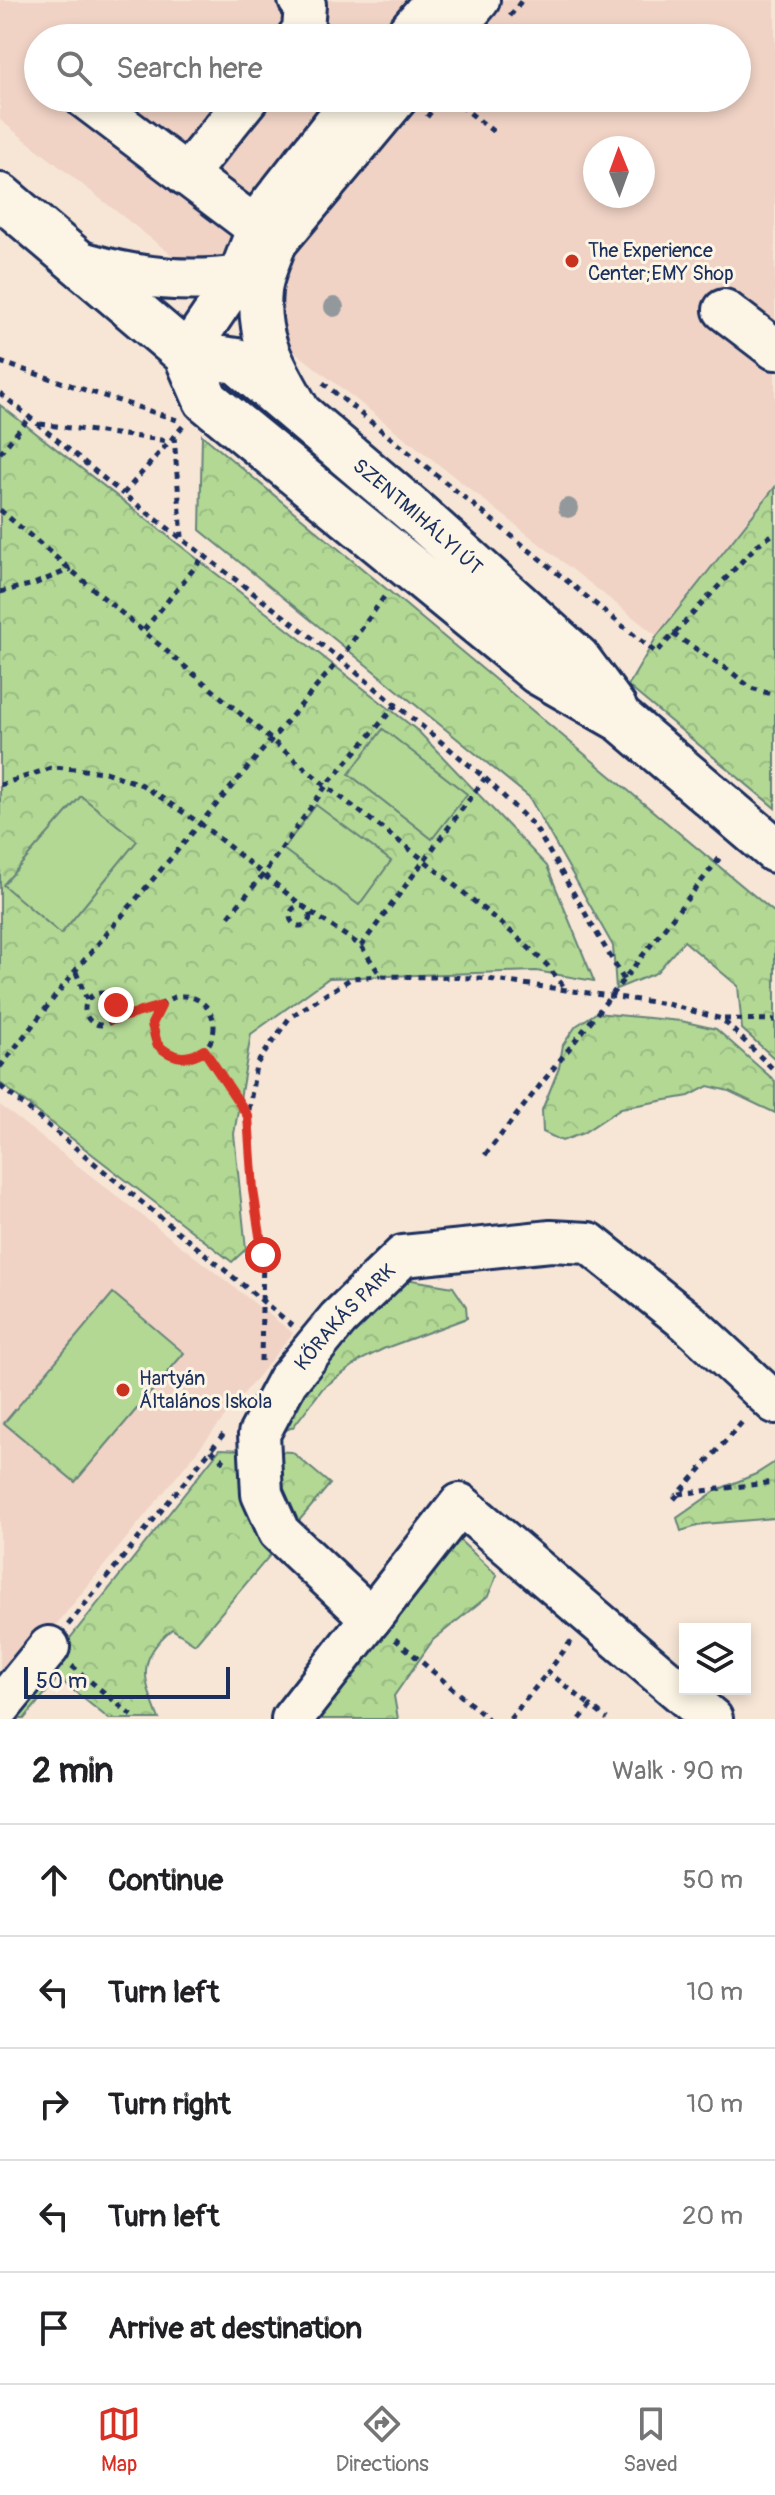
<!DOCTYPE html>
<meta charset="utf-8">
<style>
body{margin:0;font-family:Pangolin,sans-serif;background:#f6f6f6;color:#202124}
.controls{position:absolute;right:24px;bottom:24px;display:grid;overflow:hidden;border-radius:0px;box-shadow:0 4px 12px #0003}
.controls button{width:72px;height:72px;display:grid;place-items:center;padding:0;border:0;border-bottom:2px solid #e0e0e0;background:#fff;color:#202124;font:40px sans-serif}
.compass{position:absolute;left:583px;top:136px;width:72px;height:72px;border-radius:50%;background:#fff;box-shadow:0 4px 12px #0003;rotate:359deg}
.scale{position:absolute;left:24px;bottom:20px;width:206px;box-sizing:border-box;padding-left:8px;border:4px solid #1b2f5e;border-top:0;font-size:22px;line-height:28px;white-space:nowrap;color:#1b2f5e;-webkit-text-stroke:6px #fcf5e5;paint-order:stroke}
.stop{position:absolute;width:24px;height:24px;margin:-18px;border:6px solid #d93025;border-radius:50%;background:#fff}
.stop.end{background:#d93025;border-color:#fff;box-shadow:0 2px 8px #0008}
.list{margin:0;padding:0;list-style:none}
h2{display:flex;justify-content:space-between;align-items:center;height:104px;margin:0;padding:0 32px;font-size:34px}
h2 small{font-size:26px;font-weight:400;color:#757577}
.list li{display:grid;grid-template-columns:52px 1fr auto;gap:24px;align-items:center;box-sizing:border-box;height:112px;padding:0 32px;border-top:2px solid #e0e0e0}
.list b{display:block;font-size:30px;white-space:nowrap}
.list em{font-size:26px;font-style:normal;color:#757577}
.icon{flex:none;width:44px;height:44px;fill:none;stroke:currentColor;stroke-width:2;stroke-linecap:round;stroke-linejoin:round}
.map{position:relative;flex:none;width:775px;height:1719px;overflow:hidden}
.search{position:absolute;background:#fff;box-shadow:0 4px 12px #0003;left:24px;right:24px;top:24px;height:88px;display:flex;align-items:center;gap:20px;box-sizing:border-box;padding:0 28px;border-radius:44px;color:#757577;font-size:30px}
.sheet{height:664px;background:#fff}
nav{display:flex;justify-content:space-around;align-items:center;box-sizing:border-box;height:112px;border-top:2px solid #e0e0e0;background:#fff;font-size:22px;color:#757577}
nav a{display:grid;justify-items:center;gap:4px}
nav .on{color:#d93025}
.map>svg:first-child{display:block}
</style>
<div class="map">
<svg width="775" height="1719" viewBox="0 0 775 1719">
<defs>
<pattern id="forest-crowns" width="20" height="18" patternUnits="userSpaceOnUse" patternTransform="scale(2)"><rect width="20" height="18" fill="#b2d894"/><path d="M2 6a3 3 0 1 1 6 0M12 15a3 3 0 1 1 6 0" fill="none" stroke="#98ba82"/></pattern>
</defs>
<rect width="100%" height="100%" fill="#f7e6d6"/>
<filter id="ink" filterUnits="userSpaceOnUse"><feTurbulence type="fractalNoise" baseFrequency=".0125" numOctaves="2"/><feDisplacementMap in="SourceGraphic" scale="16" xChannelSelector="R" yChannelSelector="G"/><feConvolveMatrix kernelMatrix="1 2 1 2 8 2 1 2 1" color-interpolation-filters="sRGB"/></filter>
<g filter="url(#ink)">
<g fill="#f0d3c5" fill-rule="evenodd">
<path d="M 0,0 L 775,0 L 775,487 L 657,636 L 0,120 ZM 38,38 L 737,38 L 737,98 L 38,98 ZM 595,148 L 643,148 L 643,196 L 595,196 Z"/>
<path d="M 0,1105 L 293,1333 L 0,1694 Z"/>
</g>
<g fill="url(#forest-crowns)" stroke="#668479" stroke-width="2">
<path d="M 0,405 L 418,731 L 547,866 L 594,981 L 536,971 L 329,978 L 251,1034 L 234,1134 L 246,1249 L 232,1262 L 0,1083 Z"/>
<path d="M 202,435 L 775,913 L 775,1059 L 742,1029 L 738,986 L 684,941 L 656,973 L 616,989 L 613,946 L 529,797 L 200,530 Z"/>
<path d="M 775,487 L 775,808 L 628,686 L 657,636 Z"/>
<path d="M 596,1013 L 681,1021 L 716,1029 L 775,1081 L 775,1113 L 729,1091 L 708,1086 L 689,1096 L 621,1108 L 583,1133 L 562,1141 L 543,1132 L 542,1110 L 559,1068 L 563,1045 L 576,1026 Z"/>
<path d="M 406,1279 L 453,1287 L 466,1306 L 467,1318 L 383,1349 L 361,1360 L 323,1388 L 293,1427 L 271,1437 L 260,1414 Z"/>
<path d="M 220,1449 L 292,1452 L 330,1484 L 195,1644 L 172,1629 C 136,1659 143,1679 159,1719 L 109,1719 L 58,1678 L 24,1719 L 6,1719 Z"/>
<path d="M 775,1462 L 775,1518 L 704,1524 L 681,1531 L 677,1518 L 717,1490 L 756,1474 Z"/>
<path d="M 455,1536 L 497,1575 L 488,1596 L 433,1640 L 394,1696 L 398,1719 L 307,1719 Z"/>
</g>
<g fill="#b2d894" stroke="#668479" stroke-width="2">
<path d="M 383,729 L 467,794 L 432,839 L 349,774 Z"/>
<path d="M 81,796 L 137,841 L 61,934 L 3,885 Z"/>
<path d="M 316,805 L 391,861 L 359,905 L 283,849 Z"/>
<path d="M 113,1293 L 184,1353 L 75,1482 L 4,1423 Z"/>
</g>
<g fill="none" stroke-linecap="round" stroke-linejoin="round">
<g stroke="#1b2f5e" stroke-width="46">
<g id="minor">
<path d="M 297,38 L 303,30 L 305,5 L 299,0"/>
<path d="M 403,38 L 435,0"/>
<path d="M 447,38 L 479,0"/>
<path d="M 85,98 L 257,228"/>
<path d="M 186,175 L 248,98"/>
<path d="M 276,243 C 271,258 262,276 261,291 C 256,340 276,368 298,408"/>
<path d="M 75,260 C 129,277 183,285 239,276"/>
<path d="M 245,270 L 276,243 L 397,98"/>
<path d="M 724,310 L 775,349"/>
<path d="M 186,354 L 239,276 L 263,214 L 354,98"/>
<path id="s1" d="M 371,1618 L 279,1532 L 262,1494 L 259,1434 L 287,1381 L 338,1319 L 403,1256 L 551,1241 L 589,1243 L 689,1323 L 775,1403"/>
<path d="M 0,1707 L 49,1647"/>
<path d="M 292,1719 L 460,1504 L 712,1719"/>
</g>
</g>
<g stroke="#1b2f5e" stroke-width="50">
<g id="major">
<path d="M 0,196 L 186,354 L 206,400 L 538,672 L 622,720 L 775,850"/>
<path id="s2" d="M 186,354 L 237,361 L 418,515 L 577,658 L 614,708"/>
</g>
</g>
<g stroke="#1b2f5e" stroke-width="5" stroke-dasharray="6 6" stroke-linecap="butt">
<path d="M 510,16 L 522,0"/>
<path d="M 451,98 L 494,132"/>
<path d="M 427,117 L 442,98"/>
<path d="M 0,362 L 177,420"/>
<path d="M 323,383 L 656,653 L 757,545 L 775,533"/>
<path d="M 0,393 L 123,494"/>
<path d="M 40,424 L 169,441"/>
<path d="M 174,436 L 182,537"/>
<path d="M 0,453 L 30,417"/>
<path d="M 0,510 L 326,786 L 424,860 L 515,935 L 547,965 L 567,991"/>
<path d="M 0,592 L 34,584 L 71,569"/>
<path d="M 384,597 L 340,659 L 485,778 L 535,827 L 624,980"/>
<path d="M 144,630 L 205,555"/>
<path d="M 673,634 L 730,671 L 751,688 L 775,695"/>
<path d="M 0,785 L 54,767 L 105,772 L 142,785 L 201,824 L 305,908 L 361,946 L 381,976 L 480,978 L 667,1004 L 722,1019 L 775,1071"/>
<circle cx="300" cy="916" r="10"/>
<path d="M 229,916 L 263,875 L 326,786 L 397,704"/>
<path d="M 361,946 L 485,778"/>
<path d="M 76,972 L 87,1000"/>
<circle cx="101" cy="1009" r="16"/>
<circle cx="183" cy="1027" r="31"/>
<path d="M 113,1019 L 161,1006"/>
<path d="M 724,1019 L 775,1020"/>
<path d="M 204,1050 L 248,1115"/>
<path d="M 0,1067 L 75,971 L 340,659 L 123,494 L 184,425"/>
<path d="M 0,1086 L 293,1326"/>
<path d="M 485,1155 L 722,855"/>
<path d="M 261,1361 L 263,1255 L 253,1190 L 248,1116 L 256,1065 L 290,1017 L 352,978 L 380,976"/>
<path d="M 211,1450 L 228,1465"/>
<path d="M 679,1494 L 775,1482"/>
<path d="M 674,1499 L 745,1419"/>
<path d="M 68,1625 L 226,1431"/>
<path d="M 395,1639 L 488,1719"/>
<path d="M 571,1641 L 548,1672 L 591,1706"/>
<path d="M 72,1666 L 136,1719"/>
<path d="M 510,1719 L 548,1672"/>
<path d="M 580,1719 L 591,1706 L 607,1719"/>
</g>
<use href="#minor" stroke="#fcf5e5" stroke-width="40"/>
<use href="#major" stroke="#fcf5e5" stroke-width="44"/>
</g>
<g fill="#93989c">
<circle cx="334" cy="307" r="10"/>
<circle cx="568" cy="508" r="10"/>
</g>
</g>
<g fill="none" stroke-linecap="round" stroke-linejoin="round" filter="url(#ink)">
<path stroke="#d93025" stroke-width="10" d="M 116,1005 L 112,1020 L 161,1006 L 152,1024 L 157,1044 C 172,1059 187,1061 204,1050 L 248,1116 L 253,1190 L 263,1255"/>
</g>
<g fill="#c8321e" stroke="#fcf5e5" stroke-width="3">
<circle cx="572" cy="261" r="8"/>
<circle cx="123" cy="1390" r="8"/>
</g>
<g text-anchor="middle" stroke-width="6" stroke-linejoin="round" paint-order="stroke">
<g font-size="20" fill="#1b2f5e" stroke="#fcf5e5" text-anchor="start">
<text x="588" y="257">The Experience<tspan x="588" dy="23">Center;EMY Shop</tspan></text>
<text x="139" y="1385">Hartyán<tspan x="139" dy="23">Általános Iskola</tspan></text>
</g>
<g font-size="20" fill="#1b2f5e" stroke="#fcf5e5">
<text dy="7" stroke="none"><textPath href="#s2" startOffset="290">SZENTMIHÁLYI ÚT</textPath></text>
<text dy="7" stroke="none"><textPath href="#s1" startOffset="374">KŐRAKÁS PARK</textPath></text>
</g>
</g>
</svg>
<div class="controls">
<button><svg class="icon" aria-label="layers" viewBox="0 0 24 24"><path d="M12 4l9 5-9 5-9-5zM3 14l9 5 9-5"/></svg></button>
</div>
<svg class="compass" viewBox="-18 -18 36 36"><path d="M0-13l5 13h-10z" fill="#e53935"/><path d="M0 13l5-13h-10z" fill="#757577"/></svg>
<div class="scale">50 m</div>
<div class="stop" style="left:263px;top:1255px"></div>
<div class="stop end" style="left:116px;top:1005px"></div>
<div class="search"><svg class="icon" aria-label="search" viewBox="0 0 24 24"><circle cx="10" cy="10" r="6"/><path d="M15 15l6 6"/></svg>Search here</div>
</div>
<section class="sheet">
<h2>2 min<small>Walk · 90 m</small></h2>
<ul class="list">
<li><svg class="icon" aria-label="ahead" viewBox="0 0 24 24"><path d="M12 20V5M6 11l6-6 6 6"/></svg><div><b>Continue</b></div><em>50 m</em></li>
<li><svg class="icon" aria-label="left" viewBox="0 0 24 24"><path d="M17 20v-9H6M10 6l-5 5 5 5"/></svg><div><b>Turn left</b></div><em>10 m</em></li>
<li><svg class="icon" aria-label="right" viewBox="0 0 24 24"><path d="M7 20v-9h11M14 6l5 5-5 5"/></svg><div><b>Turn right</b></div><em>10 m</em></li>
<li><svg class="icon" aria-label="left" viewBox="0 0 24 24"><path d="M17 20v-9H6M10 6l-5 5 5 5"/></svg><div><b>Turn left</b></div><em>20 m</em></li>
<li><svg class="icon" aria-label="arrive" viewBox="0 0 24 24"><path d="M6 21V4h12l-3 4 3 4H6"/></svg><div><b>Arrive at destination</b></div></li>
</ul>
</section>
<nav>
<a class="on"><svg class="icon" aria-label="map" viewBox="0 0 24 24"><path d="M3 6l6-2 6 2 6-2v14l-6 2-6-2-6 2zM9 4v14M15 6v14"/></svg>Map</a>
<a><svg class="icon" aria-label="directions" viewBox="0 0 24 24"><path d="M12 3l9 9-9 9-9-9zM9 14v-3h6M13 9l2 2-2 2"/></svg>Directions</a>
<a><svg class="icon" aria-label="saved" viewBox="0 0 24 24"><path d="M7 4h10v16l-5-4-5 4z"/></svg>Saved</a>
</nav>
